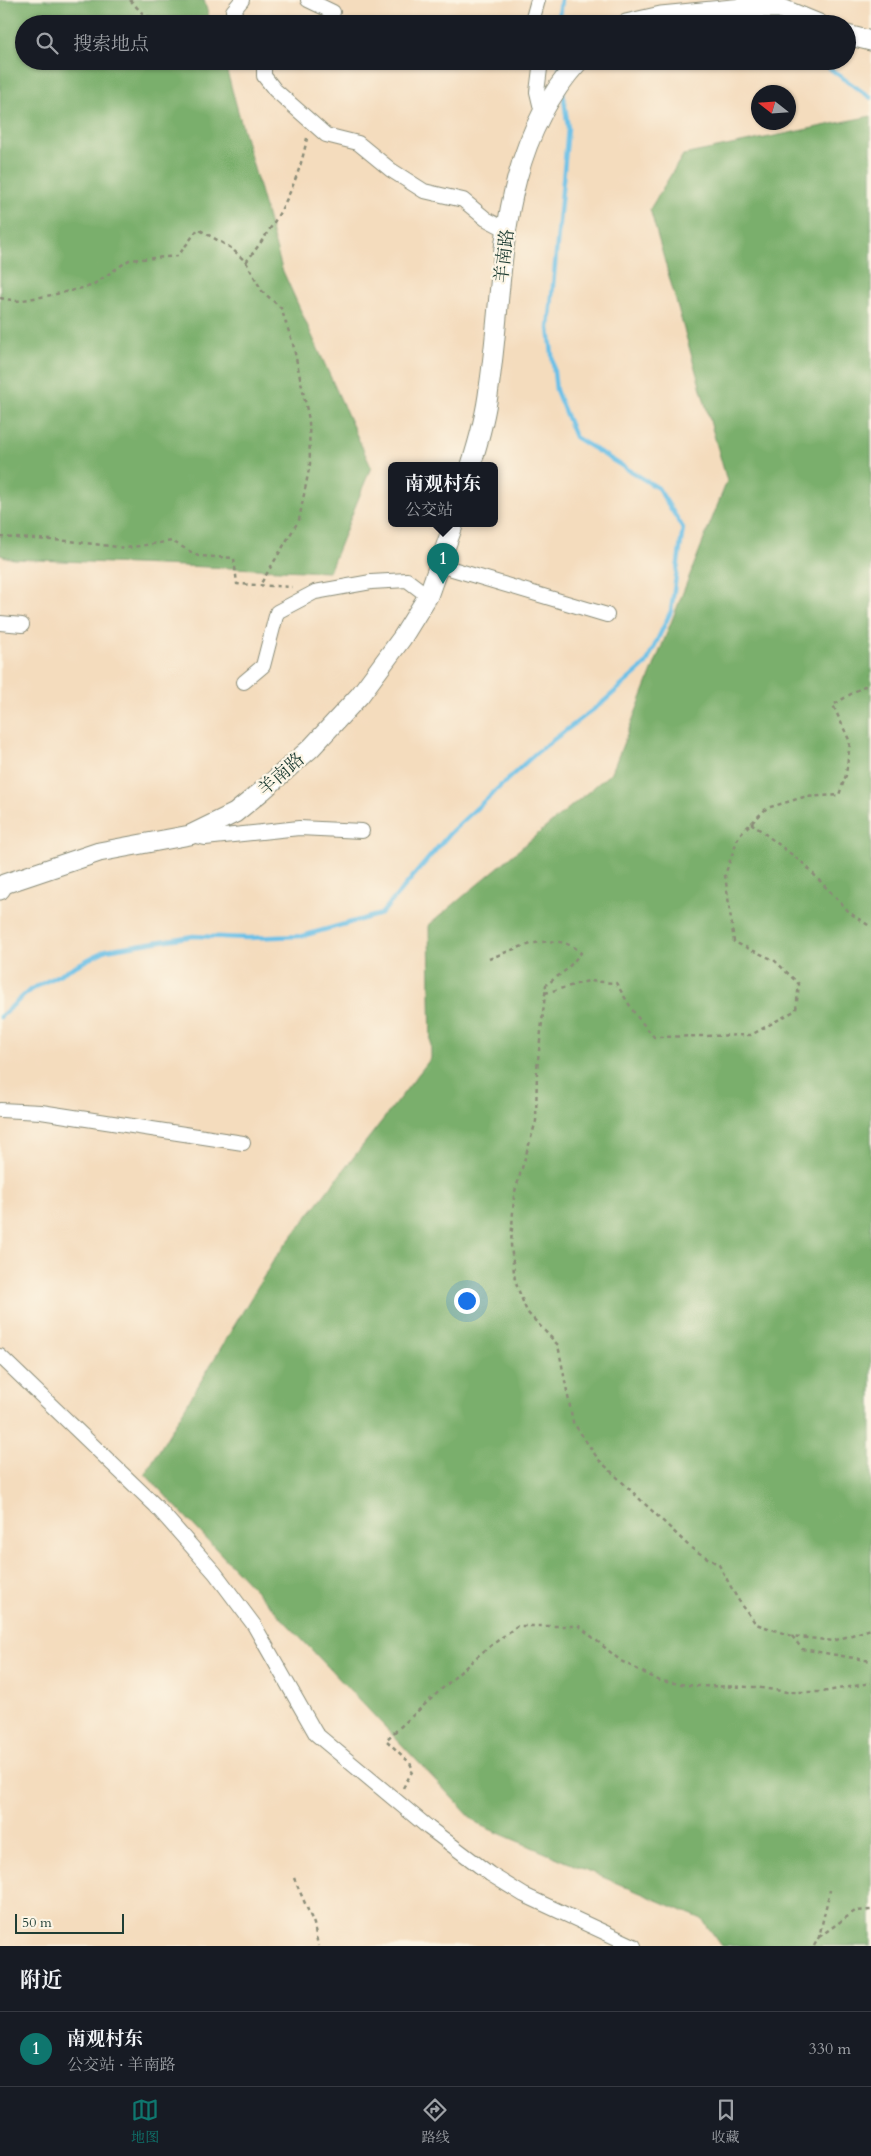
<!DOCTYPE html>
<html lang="zh">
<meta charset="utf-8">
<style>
body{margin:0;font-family:Cardo,"Noto Serif SC",serif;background:#242831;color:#f1f3f6}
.compass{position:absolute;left:751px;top:85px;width:45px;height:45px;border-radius:50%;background:#171b24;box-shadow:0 1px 4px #0004;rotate:287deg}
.scale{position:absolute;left:15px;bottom:12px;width:109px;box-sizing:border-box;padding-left:5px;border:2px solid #1f3d34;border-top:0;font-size:14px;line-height:18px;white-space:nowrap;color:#1f3d34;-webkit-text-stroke:4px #fcf5e5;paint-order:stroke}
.you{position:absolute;left:466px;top:1300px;width:18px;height:18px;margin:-12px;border:4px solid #fff;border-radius:50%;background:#1a73e8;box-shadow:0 0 0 8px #1a73e833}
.badge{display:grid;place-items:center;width:32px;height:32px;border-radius:50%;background:#0f766e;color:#fff;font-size:16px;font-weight:700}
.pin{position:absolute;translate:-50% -41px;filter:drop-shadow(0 1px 2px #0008)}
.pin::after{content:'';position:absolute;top:26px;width:18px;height:15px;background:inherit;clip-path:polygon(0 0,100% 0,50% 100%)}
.popup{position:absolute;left:388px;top:462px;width:110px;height:65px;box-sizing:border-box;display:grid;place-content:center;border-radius:8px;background:#171b24;filter:drop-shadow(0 1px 4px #0005);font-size:16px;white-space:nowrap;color:#9ea1a6}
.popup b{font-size:19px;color:#f1f3f6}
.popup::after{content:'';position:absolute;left:50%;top:100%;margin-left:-10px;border:10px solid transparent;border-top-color:#171b24}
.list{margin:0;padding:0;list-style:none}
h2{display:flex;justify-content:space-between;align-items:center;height:65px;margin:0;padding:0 20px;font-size:21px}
h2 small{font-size:16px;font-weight:400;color:#9ea1a6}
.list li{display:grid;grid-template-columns:32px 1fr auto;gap:15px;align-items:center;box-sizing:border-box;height:75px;padding:0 20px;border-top:1px solid #363941}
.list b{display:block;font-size:19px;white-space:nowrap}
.list p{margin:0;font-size:16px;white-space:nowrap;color:#9ea1a6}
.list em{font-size:16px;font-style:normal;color:#9ea1a6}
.icon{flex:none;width:28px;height:28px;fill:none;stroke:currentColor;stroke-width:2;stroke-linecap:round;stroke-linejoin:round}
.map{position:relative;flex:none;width:871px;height:1946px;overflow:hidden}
.search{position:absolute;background:#171b24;box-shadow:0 1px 4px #0004;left:15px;right:15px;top:15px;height:55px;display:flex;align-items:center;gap:12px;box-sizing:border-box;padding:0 18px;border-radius:28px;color:#9ea1a6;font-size:19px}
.sheet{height:140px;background:#171b24}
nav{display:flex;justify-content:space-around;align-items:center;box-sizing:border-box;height:70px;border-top:1px solid #363941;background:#171b24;font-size:14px;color:#9ea1a6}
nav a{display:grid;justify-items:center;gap:2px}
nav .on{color:#0f766e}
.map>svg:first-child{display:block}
</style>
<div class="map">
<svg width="871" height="1946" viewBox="0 0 871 1946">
<rect width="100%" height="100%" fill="#fcf5e5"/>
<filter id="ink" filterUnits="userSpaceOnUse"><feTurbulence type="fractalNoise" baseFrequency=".02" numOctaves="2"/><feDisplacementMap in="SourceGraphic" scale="10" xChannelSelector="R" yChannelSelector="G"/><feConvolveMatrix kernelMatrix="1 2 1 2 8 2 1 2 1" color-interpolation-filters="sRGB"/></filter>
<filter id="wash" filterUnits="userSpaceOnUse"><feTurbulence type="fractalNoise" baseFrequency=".0096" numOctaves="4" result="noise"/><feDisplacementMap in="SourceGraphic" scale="20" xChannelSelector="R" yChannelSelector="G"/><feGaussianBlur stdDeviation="1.12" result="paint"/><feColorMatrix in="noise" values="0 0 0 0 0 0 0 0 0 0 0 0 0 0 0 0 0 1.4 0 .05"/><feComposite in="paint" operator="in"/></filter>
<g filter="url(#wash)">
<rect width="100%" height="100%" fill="#f4dcbd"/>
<g fill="#7aaf6c" stroke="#4c7650">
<path d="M 0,0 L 204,0 L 211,24 L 24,24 L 24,61 L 224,61 L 282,269 L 371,467 L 329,572 L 13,559 L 0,555 Z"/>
<path d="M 871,116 L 871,1946 L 722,1946 L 702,1919 L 477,1824 L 145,1474 L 275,1258 L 431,1058 L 429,925 L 612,772 L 727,481 L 650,209 L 683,155 Z"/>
</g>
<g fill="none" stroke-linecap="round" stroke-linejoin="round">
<g stroke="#6bc0e7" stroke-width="4.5">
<path d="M 772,15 L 783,24"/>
<path d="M 558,24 L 561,0"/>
<path d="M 559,61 L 561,76"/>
<path d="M 819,61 L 871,98"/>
<path d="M 0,1017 L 30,990 L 106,950 L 193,936 L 248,938 L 302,936 L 381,914 L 451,832 L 536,753 L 602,703 L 646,664 L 671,611 L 683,528 L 658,488 L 575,437 L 556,390 L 549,328 L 568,128 L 563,92"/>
</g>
</g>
</g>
<g filter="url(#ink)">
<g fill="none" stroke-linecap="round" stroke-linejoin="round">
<g stroke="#8a8c78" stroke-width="16">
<g id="street">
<path d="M 308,0 L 333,12 L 328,24"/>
<path d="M 233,11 L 242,0"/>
<path d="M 534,24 L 533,18 L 538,0"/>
<path d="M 264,61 L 264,76 L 275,90 L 326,135 L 358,143 L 391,170 L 424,191 L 463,200 L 486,219 L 507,230"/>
<path d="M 541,61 L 537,92 L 542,113"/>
<path d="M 439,565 L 607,615"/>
<path d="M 0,623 L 22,625"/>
<path d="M 244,682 L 263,666 L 277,612 L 315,592 L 371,582 L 407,580 L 428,596"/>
<path d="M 190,835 L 205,838 L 299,828 L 362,831"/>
<path d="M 0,1110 L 41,1112 L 243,1143"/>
<path d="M 0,1356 L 156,1506 L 215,1573 L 254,1625 L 316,1734 L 429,1828 L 490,1874 L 524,1895 L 634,1946"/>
</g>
</g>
<g stroke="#8a8c78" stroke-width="21">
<g id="secondary">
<path d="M 626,24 L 661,16 L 743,8 L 780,8 L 819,24"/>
<path d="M 847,35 L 871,41"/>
<path d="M 471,465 C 479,440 486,414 489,388 C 506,273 495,153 579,61"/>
<path d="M 0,890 L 4,884 L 99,852 L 190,835 L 235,813 L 262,791 L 311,748 L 360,695 L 402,638 L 428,596 L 454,523"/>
</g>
</g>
<g stroke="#8a8c78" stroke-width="2.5" stroke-dasharray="4 4" stroke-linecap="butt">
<path d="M 130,0 L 144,15 L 169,24"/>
<path d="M 193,24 L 220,15"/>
<path d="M 246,262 L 262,291 L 281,308 L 293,344 L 309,420 L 310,464 L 299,520 L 260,585"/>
<path d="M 0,298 L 17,301 L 52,295 L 91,286 L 129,260 L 178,256 L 198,229 L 231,248 L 246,262 C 276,224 298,186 307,138"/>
<path d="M 0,537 L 69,541 L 126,548 L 172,541 L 198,556 L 234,558 L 237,584 L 292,587"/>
<path d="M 751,823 L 804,864 L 850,913 L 871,927"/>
<path d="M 489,959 C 516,948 558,929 581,953 L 566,970 L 546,985 L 537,1069 L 536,1121 L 514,1195 L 511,1245 L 515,1281 L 527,1312 L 558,1345 L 573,1422 L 598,1459 L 691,1548 L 719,1565 L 737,1598 L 756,1624 L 792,1636 L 833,1641 L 871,1629"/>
<path d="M 545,993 L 588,981 L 616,983 L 635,1014 L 654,1037 L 751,1035 L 796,1010 L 799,984 L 774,960 L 734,942 L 725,875 L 739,835 L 767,808 L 804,797 L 839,795 L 846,775 L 850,742 L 833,705 L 864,686 L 871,687"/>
<path d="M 792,1636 L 802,1649 L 871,1661"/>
<path d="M 403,1788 L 413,1770 L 410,1763 L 386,1740 L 480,1654 L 517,1626 L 579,1626 L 621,1661 L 660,1681 L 695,1686 L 755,1687 L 787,1692 L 822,1692 L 871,1683"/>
<path d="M 294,1878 L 314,1924 L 318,1946"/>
<path d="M 819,1937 L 855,1911 L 871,1910"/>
<path d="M 814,1946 L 819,1937 L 830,1890"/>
</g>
<use href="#street" stroke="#fff" stroke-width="14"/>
<use href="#secondary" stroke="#fff" stroke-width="19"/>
</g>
</g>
<g text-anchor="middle" stroke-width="4.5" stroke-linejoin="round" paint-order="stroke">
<g font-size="18" fill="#1f3d34" stroke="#fcf5e5">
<text transform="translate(504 256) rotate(-83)" y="6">羊南路</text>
<text transform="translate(281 774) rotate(-41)" y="6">羊南路</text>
</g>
</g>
</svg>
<svg class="compass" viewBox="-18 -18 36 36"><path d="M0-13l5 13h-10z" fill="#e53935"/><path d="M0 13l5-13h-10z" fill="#9ea1a6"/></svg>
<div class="scale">50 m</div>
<div class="you"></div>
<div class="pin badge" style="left:443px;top:584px">1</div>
<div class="popup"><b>南观村东</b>公交站</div>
<div class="search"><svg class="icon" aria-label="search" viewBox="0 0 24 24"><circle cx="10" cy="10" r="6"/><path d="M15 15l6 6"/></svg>搜索地点</div>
</div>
<section class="sheet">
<h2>附近<small></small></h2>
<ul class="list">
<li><span class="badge">1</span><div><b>南观村东</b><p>公交站 · 羊南路</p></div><em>330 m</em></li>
</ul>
</section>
<nav>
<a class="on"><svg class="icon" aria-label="map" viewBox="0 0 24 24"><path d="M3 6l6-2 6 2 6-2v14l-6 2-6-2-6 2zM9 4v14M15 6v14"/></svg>地图</a>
<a><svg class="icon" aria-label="directions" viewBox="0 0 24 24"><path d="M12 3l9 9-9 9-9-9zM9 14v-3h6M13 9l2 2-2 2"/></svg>路线</a>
<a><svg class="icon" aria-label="saved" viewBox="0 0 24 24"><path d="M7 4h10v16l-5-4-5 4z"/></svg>收藏</a>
</nav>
